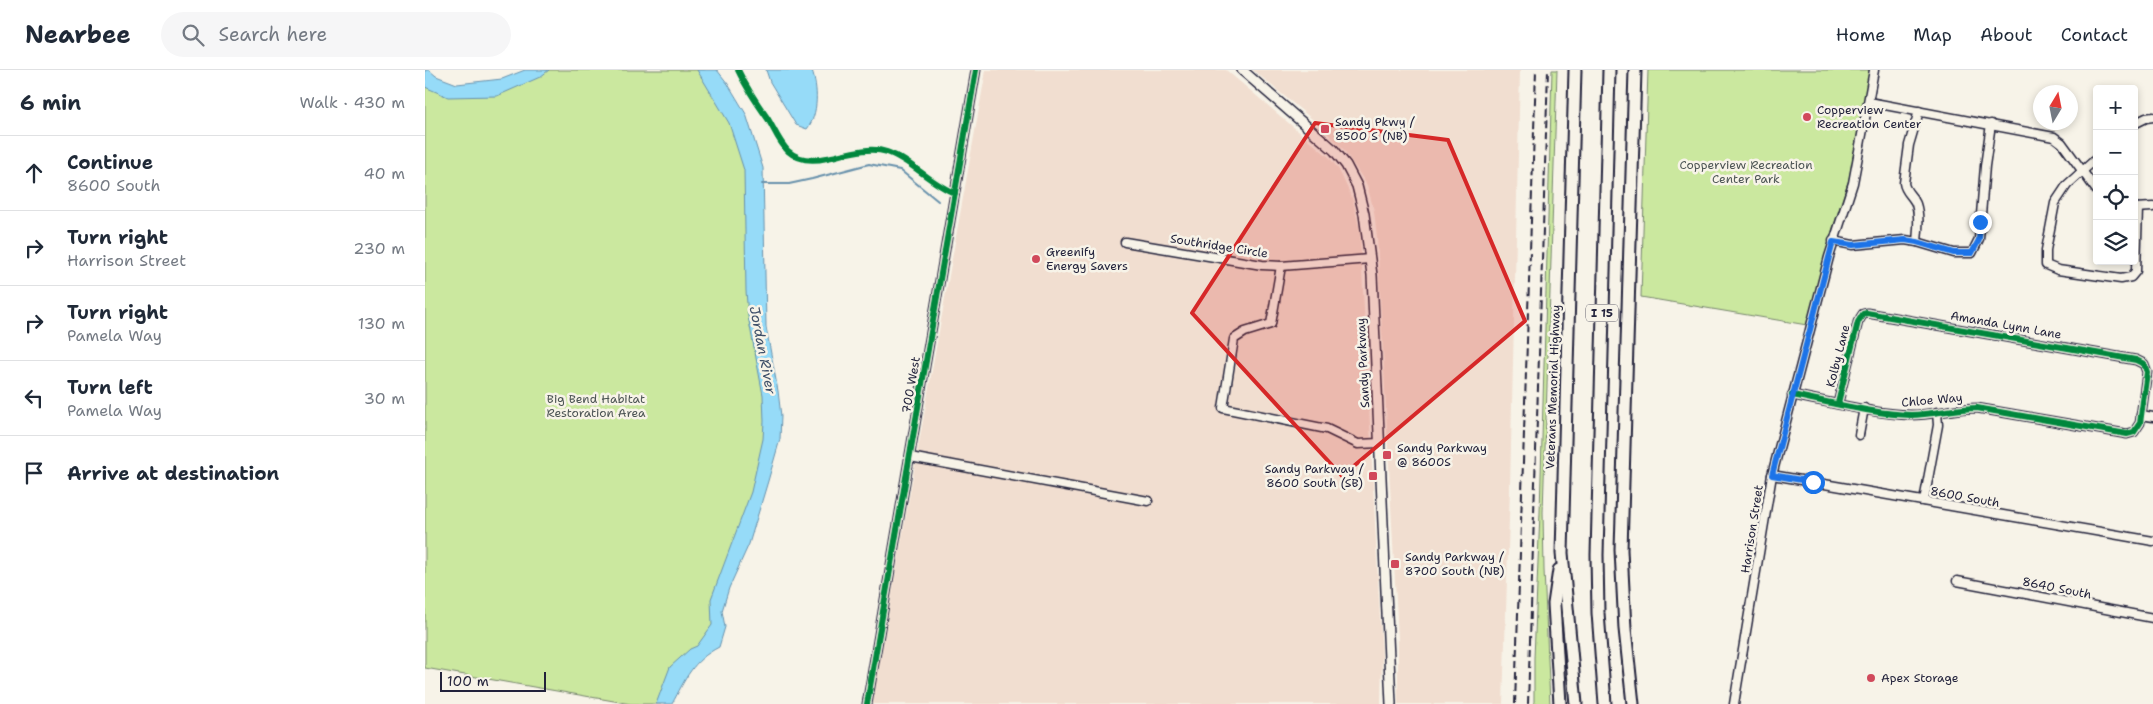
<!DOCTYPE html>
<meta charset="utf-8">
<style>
body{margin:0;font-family:"Shantell Sans",sans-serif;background:#f6f6f7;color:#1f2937}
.controls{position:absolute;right:15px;top:15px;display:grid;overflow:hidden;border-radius:5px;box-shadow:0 2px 8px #0003}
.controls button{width:45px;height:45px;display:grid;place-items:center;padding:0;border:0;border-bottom:1px solid #e0e1e3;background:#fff;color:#1f2937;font:25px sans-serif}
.compass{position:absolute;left:1608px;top:15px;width:45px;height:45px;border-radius:50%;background:#fff;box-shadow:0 2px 8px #0003;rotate:10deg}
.scale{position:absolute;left:15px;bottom:12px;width:106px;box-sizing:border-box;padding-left:5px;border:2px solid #22223b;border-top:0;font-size:14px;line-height:18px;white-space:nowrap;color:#22223b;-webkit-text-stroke:4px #f7f3e8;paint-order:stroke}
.stop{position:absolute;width:15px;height:15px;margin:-11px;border:4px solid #1a73e8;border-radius:50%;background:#fff}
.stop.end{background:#1a73e8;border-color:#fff;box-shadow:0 1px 5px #0008}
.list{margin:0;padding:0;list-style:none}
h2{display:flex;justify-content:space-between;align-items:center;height:65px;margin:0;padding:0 20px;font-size:21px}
h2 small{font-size:16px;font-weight:400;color:#747a83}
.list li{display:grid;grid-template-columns:32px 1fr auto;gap:15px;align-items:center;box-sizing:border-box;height:75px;padding:0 20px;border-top:1px solid #e0e1e3}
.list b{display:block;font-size:19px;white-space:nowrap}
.list p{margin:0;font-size:16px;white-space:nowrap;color:#747a83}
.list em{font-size:16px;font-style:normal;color:#747a83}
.icon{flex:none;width:28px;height:28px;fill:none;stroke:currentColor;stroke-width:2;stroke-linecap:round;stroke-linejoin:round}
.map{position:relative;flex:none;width:1728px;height:634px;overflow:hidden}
header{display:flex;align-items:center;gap:30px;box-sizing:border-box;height:70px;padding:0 25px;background:#fff;border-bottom:1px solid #e0e1e3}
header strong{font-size:24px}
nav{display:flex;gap:28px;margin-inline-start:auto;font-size:18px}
.search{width:350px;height:45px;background:#f6f6f7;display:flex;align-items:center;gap:12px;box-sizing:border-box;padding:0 18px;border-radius:28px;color:#747a83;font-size:19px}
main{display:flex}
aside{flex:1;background:#fff}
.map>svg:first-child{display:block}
</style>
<header>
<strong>Nearbee</strong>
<div class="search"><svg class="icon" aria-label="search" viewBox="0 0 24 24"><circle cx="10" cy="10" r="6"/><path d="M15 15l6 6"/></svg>Search here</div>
<nav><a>Home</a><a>Map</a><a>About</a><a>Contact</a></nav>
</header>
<main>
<aside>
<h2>6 min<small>Walk · 430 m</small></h2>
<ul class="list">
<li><svg class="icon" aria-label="ahead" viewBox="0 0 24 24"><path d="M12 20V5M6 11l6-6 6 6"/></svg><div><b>Continue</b><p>8600 South</p></div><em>40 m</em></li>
<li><svg class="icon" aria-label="right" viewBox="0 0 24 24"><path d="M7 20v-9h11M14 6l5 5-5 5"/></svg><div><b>Turn right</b><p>Harrison Street</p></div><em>230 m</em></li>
<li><svg class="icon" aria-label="right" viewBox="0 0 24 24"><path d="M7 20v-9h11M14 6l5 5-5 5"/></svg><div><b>Turn right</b><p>Pamela Way</p></div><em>130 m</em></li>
<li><svg class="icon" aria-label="left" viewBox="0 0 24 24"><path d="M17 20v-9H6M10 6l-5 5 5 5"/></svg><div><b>Turn left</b><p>Pamela Way</p></div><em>30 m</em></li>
<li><svg class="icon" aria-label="arrive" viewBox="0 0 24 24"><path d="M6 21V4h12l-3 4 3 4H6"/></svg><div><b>Arrive at destination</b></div></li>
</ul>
</aside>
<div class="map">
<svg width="1728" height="634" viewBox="0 0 1728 634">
<rect width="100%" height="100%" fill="#f7f3e8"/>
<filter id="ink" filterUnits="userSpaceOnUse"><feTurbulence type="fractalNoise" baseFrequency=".02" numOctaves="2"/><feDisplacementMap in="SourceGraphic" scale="10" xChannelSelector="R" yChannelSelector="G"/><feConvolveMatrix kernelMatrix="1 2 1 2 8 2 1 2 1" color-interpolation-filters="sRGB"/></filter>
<g filter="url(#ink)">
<g fill="#f1ded0">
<path d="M 561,0 L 801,0 L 905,88 L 914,100 L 928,130 L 935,162 L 957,587 L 956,634 L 447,634 Z"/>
<path d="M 828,0 L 1095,0 L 1085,418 L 1078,634 L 973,634 L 973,569 L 952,167 L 949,141 L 942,115 L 919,80 L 893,54 Z"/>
</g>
<g fill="#cbe89f" stroke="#76856d">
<path d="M 120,0 L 280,0 L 323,92 L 341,311 L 339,379 L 287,567 L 236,634 L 206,634 L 0,598 L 0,9 L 26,23 Z"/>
<path d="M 1127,0 L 1132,0 L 1118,442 L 1119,500 L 1125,634 L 1109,634 L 1109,588 L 1115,443 Z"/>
<path d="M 1223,0 L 1445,0 L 1424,109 L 1405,167 L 1382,255 L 1216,227 Z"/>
</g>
<g fill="#96dbf8" stroke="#6891ac">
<path d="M 0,0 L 4,0 L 11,6 L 32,14 L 77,9 L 100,0 L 124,0 L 115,7 L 72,26 L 23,27 L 0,17 Z"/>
<path d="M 272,0 L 292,0 L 303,14 L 321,44 L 338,98 L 341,257 L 353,321 L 356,346 L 355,369 L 343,411 L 324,474 L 304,518 L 297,541 L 300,557 L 294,577 C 267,591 261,608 247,634 L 231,634 L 245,597 L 265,579 L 272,576 L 287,555 L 286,529 L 326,422 L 338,369 L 339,351 L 338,325 L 323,246 L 321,221 L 319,100 L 304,53 Z"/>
<path d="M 341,0 L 387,0 C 393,18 394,44 382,59 L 371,55 L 345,12 Z"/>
</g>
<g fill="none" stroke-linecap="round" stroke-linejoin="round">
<path stroke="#6891ac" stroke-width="2" d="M 337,114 L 364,114 L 387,109 L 444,94 L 475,100 L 513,131"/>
<g stroke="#22223b" stroke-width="11">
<g id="minor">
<path d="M 1444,32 L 1629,67 L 1637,73 L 1672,121"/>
<path d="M 1709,54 L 1721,48 L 1728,47"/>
<path d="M 1672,88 L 1642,115 L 1630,133 L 1621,180 L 1621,195 L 1633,200 L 1696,209 L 1706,207 L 1711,201 L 1713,138"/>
<path d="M 1709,138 L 1728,137"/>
<path d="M 1408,171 L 1428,175 L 1480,170 L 1492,172 L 1529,183 L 1547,183 L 1554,169 L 1560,96 L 1566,54"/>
<path d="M 700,172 L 837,195 L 856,196 L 945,189"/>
<path d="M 1492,172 C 1493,160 1495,146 1491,134 C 1488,126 1480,122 1479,113 L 1484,75 L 1494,41"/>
<path d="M 856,196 L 846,254 L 820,262 L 809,269 L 798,338 L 902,359 L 933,374 L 955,373"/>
<path d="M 1367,325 C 1404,332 1449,344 1486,345 C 1508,345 1529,338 1552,338 L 1702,364 L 1709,362 L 1715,353 L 1722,302 L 1719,294 L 1711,290 L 1442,243 L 1438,244 L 1433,252 L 1413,333"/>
<path d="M 1716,345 L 1728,347"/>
<path d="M 1434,365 L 1439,338"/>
<path d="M 485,387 L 723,431"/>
<path d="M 1347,405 L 1728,471"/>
<path d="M 1499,431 L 1513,355 L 1512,342"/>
<path d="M 1532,511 L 1728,548"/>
<path d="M 442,634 L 551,0"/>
<path d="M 1309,634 L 1347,405 L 1404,187 L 1428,113 L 1449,0"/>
</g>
</g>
<g stroke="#22223b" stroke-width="12">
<path id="major" d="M 817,0 L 909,80 L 921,95 L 932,116 L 939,144 L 947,205 L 966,634"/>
</g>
<g stroke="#22223b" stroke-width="15">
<g id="highway">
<path d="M 1150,0 L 1137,483 L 1151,634"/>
<path d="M 1134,500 L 1129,534 L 1135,634"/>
<path d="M 1180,634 L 1173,543 L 1172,485 L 1184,0"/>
<path d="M 1208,634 L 1200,559 L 1196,480 L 1210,0"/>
</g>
</g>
<use href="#minor" stroke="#f7f3e8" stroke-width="8"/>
<use href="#major" stroke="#f7f3e8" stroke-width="9"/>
<use href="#highway" stroke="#f7f3e8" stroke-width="11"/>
<g stroke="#22223b" stroke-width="2" stroke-dasharray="8 4" stroke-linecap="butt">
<path d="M 1090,634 L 1111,0"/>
<path d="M 1103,634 L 1123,0"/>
</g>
<g stroke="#f7f3e8" stroke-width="9">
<g id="cycleway">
<path d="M 313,0 C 322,19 331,32 343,49 C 349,59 354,72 363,81 C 374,91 389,91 402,88 C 421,84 443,76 462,82 C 486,90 508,116 530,123"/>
<path d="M 1367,325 C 1404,332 1449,344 1486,345 C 1508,345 1529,338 1552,338 L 1702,364 L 1709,362 L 1715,353 L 1722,302 L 1719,294 L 1711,290 L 1442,243 L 1438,244 L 1433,252 L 1413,333"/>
<path d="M 442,634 L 551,0"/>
</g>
</g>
<use href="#cycleway" stroke="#00873e" stroke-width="6"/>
</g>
</g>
<g fill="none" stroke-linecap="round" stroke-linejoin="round" filter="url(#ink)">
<path stroke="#1a73e8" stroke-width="6" d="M 1388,412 L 1347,405 L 1408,172 L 1428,175 L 1480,170 L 1492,172 L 1529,183 L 1547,183 L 1554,170 L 1555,152"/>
</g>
<path fill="#d62828" fill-opacity="0.2" stroke="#d62828" stroke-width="4" stroke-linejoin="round" d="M 890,53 L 1023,70 L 1100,251 L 917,406 L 767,243 Z"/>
<g fill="#d1495b" stroke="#f7f3e8" stroke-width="2">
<circle cx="1382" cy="47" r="5"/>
<rect x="895" y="54" width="10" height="10" rx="2.5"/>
<circle cx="611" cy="189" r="5"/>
<rect x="957" y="380" width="10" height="10" rx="2.5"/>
<rect x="943" y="401" width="10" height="10" rx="2.5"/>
<rect x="965" y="489" width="10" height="10" rx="2.5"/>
<circle cx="1446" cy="608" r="5"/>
</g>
<g text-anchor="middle" stroke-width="5" stroke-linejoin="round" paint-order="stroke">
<rect fill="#f7f3e8" stroke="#62616f" stroke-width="1" x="1161" y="234.5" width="32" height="17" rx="4"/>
<g font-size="11" font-weight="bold" fill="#22223b">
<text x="1177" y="247">I 15</text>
</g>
<g font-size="12" fill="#22223b" stroke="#f7f3e8" text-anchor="start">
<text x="1392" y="44">Copperview<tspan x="1392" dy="14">Recreation Center</tspan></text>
<text x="910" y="56">Sandy Pkwy /<tspan x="910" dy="14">8500 S (NB)</tspan></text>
<text x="621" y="186">Greenify<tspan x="621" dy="14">Energy Savers</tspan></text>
<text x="972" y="382">Sandy Parkway<tspan x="972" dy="14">@ 8600S</tspan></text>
<text x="938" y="403" text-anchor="end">Sandy Parkway /<tspan x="938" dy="14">8600 South (SB)</tspan></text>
<text x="980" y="491">Sandy Parkway /<tspan x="980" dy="14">8700 South (NB)</tspan></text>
<text x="1456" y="612">Apex Storage</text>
</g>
<g font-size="12" fill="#4c5454" stroke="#f7f3e8">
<text x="1321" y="99">Copperview Recreation<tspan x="1321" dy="14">Center Park</tspan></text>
<text x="171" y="333">Big Bend Habitat<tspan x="171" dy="14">Restoration Area</tspan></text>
</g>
<g font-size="12" fill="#22223b" stroke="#f7f3e8">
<text transform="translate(794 176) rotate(9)" y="4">Southridge Circle</text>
<text transform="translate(1581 255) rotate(10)" y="4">Amanda Lynn Lane</text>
<text transform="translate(1413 286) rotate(-76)" y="4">Kolby Lane</text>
<text transform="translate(938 293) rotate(-93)" y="4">Sandy Parkway</text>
<text transform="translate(486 315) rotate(-80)" y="4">700 West</text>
<text transform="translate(1128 317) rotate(-88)" y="4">Veterans Memorial Highway</text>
<text transform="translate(1507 330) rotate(-5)" y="4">Chloe Way</text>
<text transform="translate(1540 427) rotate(10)" y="4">8600 South</text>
<text transform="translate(1327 459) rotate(-81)" y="4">Harrison Street</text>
<text transform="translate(1632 518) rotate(11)" y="4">8640 South</text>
</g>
<g font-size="14" font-style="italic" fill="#3f506a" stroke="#f7f3e8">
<text transform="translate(338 280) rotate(79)" y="5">Jordan River</text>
</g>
</g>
</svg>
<div class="controls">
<button>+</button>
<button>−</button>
<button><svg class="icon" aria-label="locate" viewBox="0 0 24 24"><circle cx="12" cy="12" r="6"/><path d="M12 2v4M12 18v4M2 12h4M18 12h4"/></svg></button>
<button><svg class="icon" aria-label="layers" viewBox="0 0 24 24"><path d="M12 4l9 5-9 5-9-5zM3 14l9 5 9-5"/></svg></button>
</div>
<svg class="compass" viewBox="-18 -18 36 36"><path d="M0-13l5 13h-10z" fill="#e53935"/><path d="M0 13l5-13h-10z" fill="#747a83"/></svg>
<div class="scale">100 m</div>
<div class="stop" style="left:1388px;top:412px"></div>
<div class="stop end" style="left:1555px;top:152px"></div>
</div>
</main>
